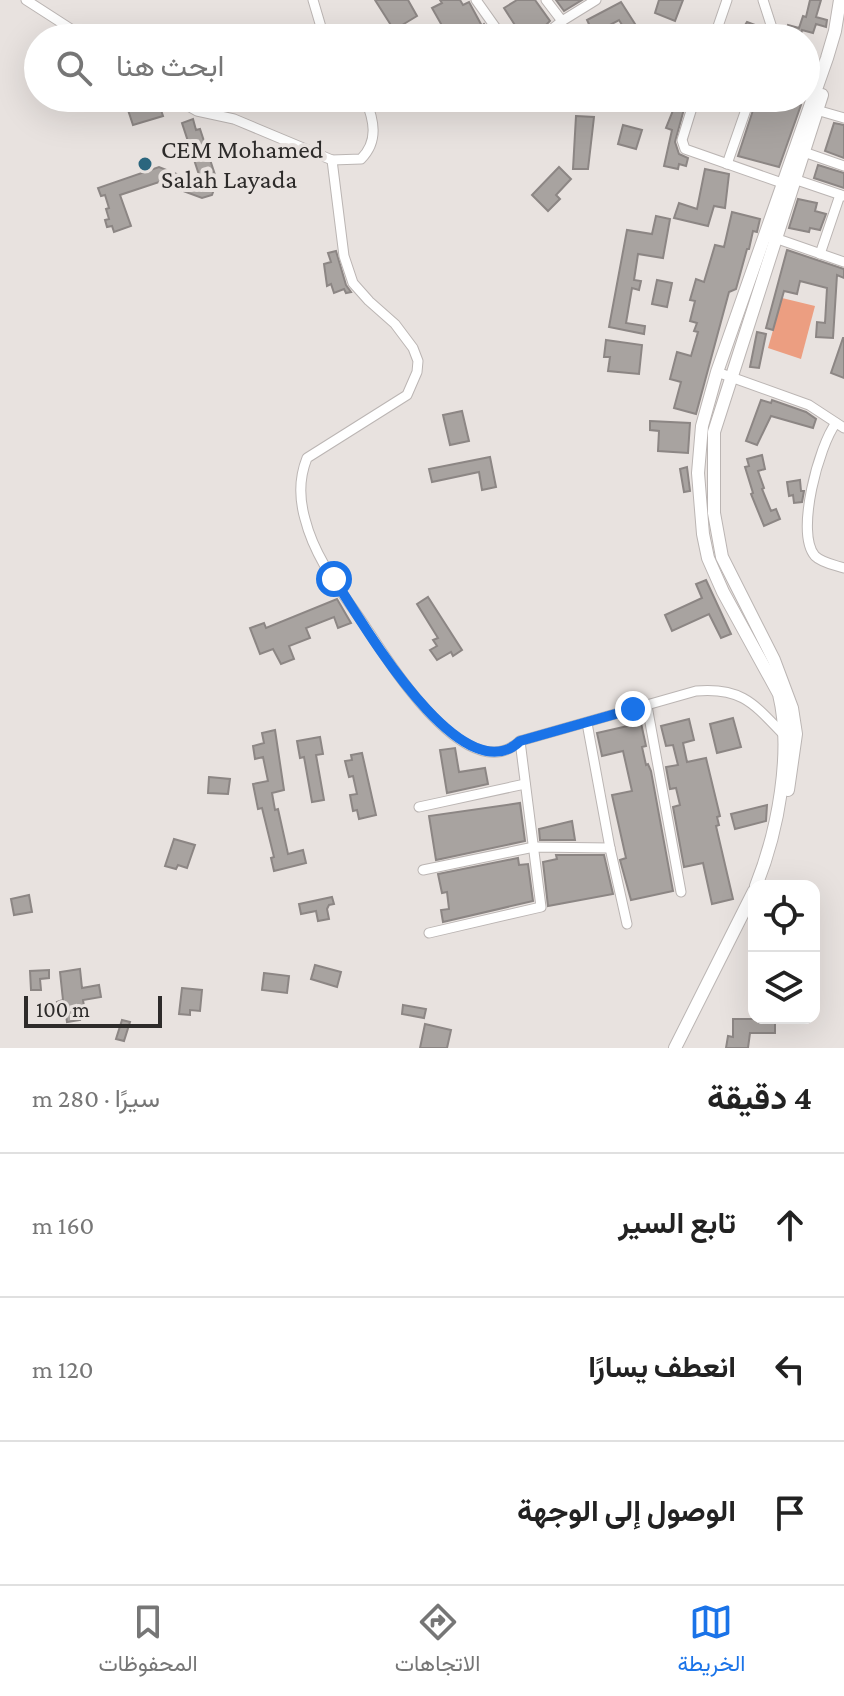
<!DOCTYPE html>
<html lang="ar">
<meta charset="utf-8">
<style>
body{margin:0;font-family:"Crimson Pro",Vazirmatn,serif;background:#f6f6f6;color:#222;direction:rtl}
.controls{position:absolute;right:24px;bottom:24px;display:grid;overflow:hidden;border-radius:16px;box-shadow:0 8px 32px #0002}
.controls button{width:72px;height:72px;display:grid;place-items:center;padding:0;border:0;border-bottom:2px solid #e0e0e0;background:#fff;color:#222;font:40px sans-serif}
.scale{position:absolute;left:24px;bottom:20px;width:138px;box-sizing:border-box;padding-left:8px;border:4px solid #2d2b2a;border-top:0;font-size:22px;line-height:28px;white-space:nowrap;color:#2d2b2a;-webkit-text-stroke:6px #e8e2df;paint-order:stroke}
.stop{position:absolute;width:24px;height:24px;margin:-18px;border:6px solid #1a73e8;border-radius:50%;background:#fff}
.stop.end{background:#1a73e8;border-color:#fff;box-shadow:0 2px 8px #0008}
.list{margin:0;padding:0;list-style:none}
h2{display:flex;justify-content:space-between;align-items:center;height:104px;margin:0;padding:0 32px;font-size:34px}
h2 small{font-size:26px;font-weight:400;color:#767676}
.list li{display:grid;grid-template-columns:52px 1fr auto;gap:24px;align-items:center;box-sizing:border-box;height:144px;padding:0 32px;border-top:2px solid #e0e0e0}
.list b{display:block;font-size:30px;white-space:nowrap}
.list em{font-size:26px;font-style:normal;color:#767676}
.icon{flex:none;width:44px;height:44px;fill:none;stroke:currentColor;stroke-width:2;stroke-linecap:round;stroke-linejoin:round}
.map{position:relative;flex:none;width:844px;height:1048px;overflow:hidden;direction:ltr}
.search{position:absolute;background:#fff;box-shadow:0 8px 32px #0002;left:24px;right:24px;top:24px;height:88px;display:flex;align-items:center;gap:20px;box-sizing:border-box;padding:0 28px;border-radius:44px;color:#767676;font-size:30px}
.sheet{height:536px;background:#fff}
nav{display:flex;justify-content:space-around;align-items:center;box-sizing:border-box;height:112px;border-top:2px solid #e0e0e0;background:#fff;font-size:22px;color:#767676}
nav a{display:grid;justify-items:center;gap:4px}
nav .on{color:#1a73e8}
.map>svg:first-child{display:block}
</style>
<div class="map">
<svg width="844" height="1048" viewBox="0 0 844 1048">
<rect width="100%" height="100%" fill="#e8e2df"/>
<path fill="#ec9e81" d="M 782,298 L 815,306 L 801,359 L 768,348 Z"/>
<g fill="#a8a3a0" stroke="#8c8684" stroke-width="2">
<path d="M 375,0 L 408,0 L 417,16 L 394,30 Z"/>
<path d="M 440,0 L 460,0 L 463,5 L 469,2 L 482,26 L 484,24 L 494,38 L 449,38 L 432,8 L 442,3 Z"/>
<path d="M 517,0 L 535,0 L 550,21 L 534,37 L 527,28 L 520,33 L 504,8 Z"/>
<path d="M 556,0 L 582,0 L 564,11 Z"/>
<path d="M 659,0 L 683,0 L 675,21 L 655,13 Z"/>
<path d="M 810,0 L 821,0 L 816,17 L 827,20 L 826,27 L 816,24 L 813,33 L 802,30 L 800,38 L 785,38 L 788,25 L 799,28 L 803,16 L 806,17 Z"/>
<path d="M 621,2 L 644,38 L 630,38 L 619,20 L 595,33 L 598,38 L 575,38 L 573,33 L 589,24 L 587,20 Z"/>
<path d="M 747,22 L 763,28 L 761,38 L 737,38 Z"/>
<path d="M 678,98 L 687,98 L 675,142 L 679,154 L 688,158 L 686,166 L 679,164 L 678,169 L 664,166 L 672,130 L 666,128 Z"/>
<path d="M 757,98 L 782,98 L 782,100 L 801,105 L 779,167 L 738,156 Z"/>
<path d="M 158,101 L 163,116 L 133,125 L 128,110 Z"/>
<path d="M 576,116 L 594,117 L 588,169 L 573,169 Z"/>
<path d="M 193,119 L 196,130 L 200,129 L 217,181 L 212,195 L 202,198 L 159,182 L 120,195 L 131,226 L 114,232 L 112,226 L 107,227 L 105,220 L 109,219 L 106,209 L 109,208 L 105,195 L 101,196 L 98,188 L 159,167 L 202,184 L 182,123 Z"/>
<path d="M 834,123 L 844,125 L 844,158 L 825,151 Z"/>
<path d="M 623,125 L 642,130 L 636,149 L 618,144 Z"/>
<path d="M 818,165 L 844,173 L 844,188 L 814,178 Z"/>
<path d="M 559,167 L 571,179 L 556,195 L 560,199 L 548,211 L 532,195 Z"/>
<path d="M 705,169 L 729,174 L 725,208 L 714,206 L 708,226 L 674,218 L 679,203 L 697,209 Z"/>
<path d="M 798,199 L 817,203 L 815,211 L 826,214 L 820,230 L 810,228 L 809,232 L 789,228 Z"/>
<path d="M 732,212 L 760,219 L 757,232 L 753,231 L 749,249 L 747,249 L 736,289 L 729,292 L 696,414 L 674,408 L 681,382 L 670,379 L 677,352 L 691,356 L 698,332 L 694,331 L 697,323 L 690,321 L 695,301 L 690,300 L 696,279 L 704,282 L 715,245 L 724,247 Z"/>
<path d="M 656,216 L 670,219 L 663,258 L 638,254 L 634,280 L 641,281 L 639,290 L 632,288 L 626,323 L 645,326 L 644,334 L 609,327 L 627,230 L 652,234 Z"/>
<path d="M 787,250 L 844,269 L 844,278 L 837,275 L 833,338 L 816,337 L 817,322 L 825,323 L 827,288 L 800,281 L 797,294 L 784,291 L 773,330 L 766,328 Z"/>
<path d="M 336,251 L 346,285 L 351,292 L 346,293 L 344,289 L 334,293 L 331,284 L 327,286 L 324,264 L 331,262 L 328,253 Z"/>
<path d="M 657,280 L 672,283 L 667,307 L 652,304 Z"/>
<path d="M 757,332 L 766,334 L 759,368 L 750,367 Z"/>
<path d="M 843,338 L 844,338 L 844,378 L 831,373 Z"/>
<path d="M 606,340 L 642,345 L 639,374 L 608,371 L 610,357 L 604,357 Z"/>
<path d="M 761,400 L 771,403 L 772,400 L 806,412 L 816,419 L 813,428 L 771,416 L 757,445 L 746,441 Z"/>
<path d="M 462,411 L 469,441 L 450,445 L 443,415 Z"/>
<path d="M 650,421 L 690,423 L 688,453 L 658,451 L 659,431 L 650,430 Z"/>
<path d="M 762,455 L 765,469 L 758,471 L 764,488 L 762,489 L 771,511 L 776,509 L 780,519 L 764,526 L 751,494 L 753,493 L 745,467 L 749,466 L 747,459 Z"/>
<path d="M 490,457 L 496,487 L 482,490 L 479,472 L 432,482 L 429,469 Z"/>
<path d="M 687,467 L 690,491 L 684,492 L 680,469 Z"/>
<path d="M 800,480 L 801,491 L 804,491 L 802,502 L 794,503 L 793,495 L 789,496 L 787,482 Z"/>
<path d="M 706,580 L 731,634 L 721,638 L 709,614 L 672,631 L 665,615 L 702,598 L 696,584 Z"/>
<path d="M 428,597 L 462,650 L 453,656 L 451,652 L 437,660 L 430,650 L 437,646 L 433,640 L 438,638 L 417,604 Z"/>
<path d="M 337,599 L 351,623 L 338,628 L 334,617 L 306,628 L 310,638 L 289,646 L 294,659 L 281,664 L 273,649 L 260,654 L 250,628 L 264,623 L 266,628 Z"/>
<path d="M 733,718 L 741,747 L 717,753 L 710,724 Z"/>
<path d="M 689,719 L 694,740 L 683,743 L 687,762 L 706,758 L 720,816 L 717,817 L 719,825 L 716,826 L 733,899 L 712,904 L 703,863 L 684,867 L 673,807 L 680,805 L 676,788 L 670,789 L 666,767 L 678,765 L 673,745 L 666,746 L 661,726 Z"/>
<path d="M 641,723 L 646,746 L 642,747 L 646,765 L 648,764 L 651,771 L 673,891 L 631,900 L 620,860 L 626,858 L 612,795 L 632,791 L 623,751 L 602,756 L 597,733 Z"/>
<path d="M 275,730 L 284,790 L 272,793 L 275,810 L 278,809 L 288,854 L 303,850 L 306,863 L 274,871 L 271,858 L 274,857 L 262,808 L 258,809 L 253,784 L 268,781 L 263,757 L 255,759 L 253,746 L 264,743 L 262,733 Z"/>
<path d="M 320,737 L 323,754 L 316,755 L 324,800 L 312,802 L 304,757 L 300,758 L 297,741 Z"/>
<path d="M 455,748 L 459,772 L 485,768 L 488,784 L 447,793 L 440,750 Z"/>
<path d="M 362,753 L 376,815 L 359,819 L 357,810 L 353,811 L 350,795 L 357,794 L 353,776 L 349,777 L 345,761 L 352,760 L 351,755 Z"/>
<path d="M 209,777 L 230,779 L 228,794 L 208,793 Z"/>
<path d="M 520,803 L 525,841 L 436,860 L 429,816 Z"/>
<path d="M 767,805 L 766,821 L 735,829 L 731,814 Z"/>
<path d="M 572,821 L 575,840 L 540,840 L 539,829 Z"/>
<path d="M 174,839 L 195,845 L 187,868 L 178,865 L 176,869 L 165,866 Z"/>
<path d="M 556,855 L 604,855 L 613,894 L 548,906 L 543,862 L 557,859 Z"/>
<path d="M 518,858 L 519,865 L 528,864 L 533,901 L 443,922 L 441,910 L 449,909 L 447,892 L 442,893 L 438,874 Z"/>
<path d="M 29,895 L 32,912 L 14,915 L 11,899 Z"/>
<path d="M 332,897 L 334,904 L 329,905 L 327,909 L 329,919 L 318,921 L 316,911 L 301,914 L 299,904 Z"/>
<path d="M 315,965 L 341,972 L 337,987 L 311,979 Z"/>
<path d="M 80,969 L 82,988 L 99,985 L 101,997 L 83,1000 L 85,1013 L 79,1014 L 80,1020 L 67,1022 L 65,1009 L 59,1010 L 57,1002 L 63,1000 L 60,972 Z"/>
<path d="M 49,970 L 49,978 L 40,979 L 41,990 L 31,990 L 30,971 Z"/>
<path d="M 264,973 L 289,976 L 287,993 L 262,990 Z"/>
<path d="M 182,988 L 202,990 L 200,1011 L 190,1010 L 190,1015 L 179,1014 Z"/>
<path d="M 403,1005 L 426,1009 L 424,1018 L 402,1014 Z"/>
<path d="M 733,1019 L 775,1019 L 775,1033 L 750,1033 L 748,1048 L 726,1048 L 728,1036 L 733,1037 Z"/>
<path d="M 122,1020 L 130,1022 L 124,1041 L 116,1039 Z"/>
<path d="M 425,1024 L 451,1030 L 447,1048 L 420,1048 Z"/>
</g>
<g fill="none" stroke-linecap="round" stroke-linejoin="round">
<g stroke="#bbb5b3" stroke-width="11">
<g id="street">
<path d="M 26,0 L 85,38"/>
<path d="M 313,0 L 321,27 L 329,38"/>
<path d="M 476,0 L 503,38"/>
<path d="M 546,0 L 562,21"/>
<path d="M 763,0 L 773,31 L 770,38"/>
<path d="M 541,38 L 562,21 L 596,0"/>
<path d="M 714,38 L 727,0"/>
<path d="M 174,98 L 197,111 L 234,119 L 332,160 L 361,159 C 379,141 374,120 365,98"/>
<path d="M 695,98 L 682,140 L 685,149 L 782,183"/>
<path d="M 813,109 L 844,118"/>
<path d="M 798,150 L 844,166"/>
<path d="M 332,160 L 344,256 L 353,283 L 369,301 L 395,324 L 413,348 L 418,361 L 417,372 L 407,395 L 307,458 C 299,478 299,498 305,519 C 315,559 342,592 365,626 C 389,662 467,790 520,741"/>
<path d="M 727,164 L 750,98"/>
<path d="M 791,178 L 844,196"/>
<path d="M 772,237 L 844,262"/>
<path d="M 820,254 L 840,195"/>
<path d="M 717,372 L 809,405 L 844,428"/>
<path d="M 836,423 C 819,445 795,533 815,556 C 822,563 835,565 844,568"/>
<path d="M 647,706 L 681,892"/>
<path d="M 587,723 L 610,848 L 627,924"/>
<path d="M 419,807 L 525,784"/>
<path d="M 423,870 L 534,847 L 610,848"/>
<path d="M 429,933 L 541,907 L 520,741 L 696,691 C 742,687 754,704 784,735"/>
</g>
</g>
<g stroke="#bbb5b3" stroke-width="14">
<g id="secondary">
<path d="M 788,790 L 796,734 L 792,708 L 774,660 L 722,557 L 714,513 L 714,432 L 822,95"/>
<path d="M 756,886 C 778,831 793,752 779,694 L 723,592 L 708,558 L 703,534 L 698,473 L 702,426 L 717,372 L 827,58 L 835,31 L 840,0"/>
<path d="M 675,1048 L 754,891"/>
</g>
</g>
<use href="#street" stroke="#fff" stroke-width="9"/>
<use href="#secondary" stroke="#fff" stroke-width="12"/>
</g>
<g fill="none" stroke-linecap="round" stroke-linejoin="round">
<path stroke="#1a73e8" stroke-width="10" d="M 334,579 C 360,618 461,797 520,741 L 633,709"/>
</g>
<circle fill="#2b667e" stroke="#e8e2df" stroke-width="3" cx="145" cy="164" r="8"/>
<g text-anchor="middle" stroke-width="8" stroke-linejoin="round" paint-order="stroke">
<g font-size="26" fill="#2d2b2a" stroke="#e8e2df" text-anchor="start">
<text x="161" y="158">CEM Mohamed<tspan x="161" dy="30">Salah Layada</tspan></text>
</g>
</g>
</svg>
<div class="controls">
<button><svg class="icon" aria-label="locate" viewBox="0 0 24 24"><circle cx="12" cy="12" r="6"/><path d="M12 2v4M12 18v4M2 12h4M18 12h4"/></svg></button>
<button><svg class="icon" aria-label="layers" viewBox="0 0 24 24"><path d="M12 4l9 5-9 5-9-5zM3 14l9 5 9-5"/></svg></button>
</div>
<div class="scale">100 m</div>
<div class="stop" style="left:334px;top:579px"></div>
<div class="stop end" style="left:633px;top:709px"></div>
<div class="search"><svg class="icon" aria-label="search" viewBox="0 0 24 24"><circle cx="10" cy="10" r="6"/><path d="M15 15l6 6"/></svg>ابحث هنا</div>
</div>
<section class="sheet">
<h2>4 دقيقة<small>سيرًا · 280 m</small></h2>
<ul class="list">
<li><svg class="icon" aria-label="ahead" viewBox="0 0 24 24"><path d="M12 20V5M6 11l6-6 6 6"/></svg><div><b>تابع السير</b></div><em>160 m</em></li>
<li><svg class="icon" aria-label="left" viewBox="0 0 24 24"><path d="M17 20v-9H6M10 6l-5 5 5 5"/></svg><div><b>انعطف يسارًا</b></div><em>120 m</em></li>
<li><svg class="icon" aria-label="arrive" viewBox="0 0 24 24"><path d="M6 21V4h12l-3 4 3 4H6"/></svg><div><b>الوصول إلى الوجهة</b></div></li>
</ul>
</section>
<nav>
<a class="on"><svg class="icon" aria-label="map" viewBox="0 0 24 24"><path d="M3 6l6-2 6 2 6-2v14l-6 2-6-2-6 2zM9 4v14M15 6v14"/></svg>الخريطة</a>
<a><svg class="icon" aria-label="directions" viewBox="0 0 24 24"><path d="M12 3l9 9-9 9-9-9zM9 14v-3h6M13 9l2 2-2 2"/></svg>الاتجاهات</a>
<a><svg class="icon" aria-label="saved" viewBox="0 0 24 24"><path d="M7 4h10v16l-5-4-5 4z"/></svg>المحفوظات</a>
</nav>
